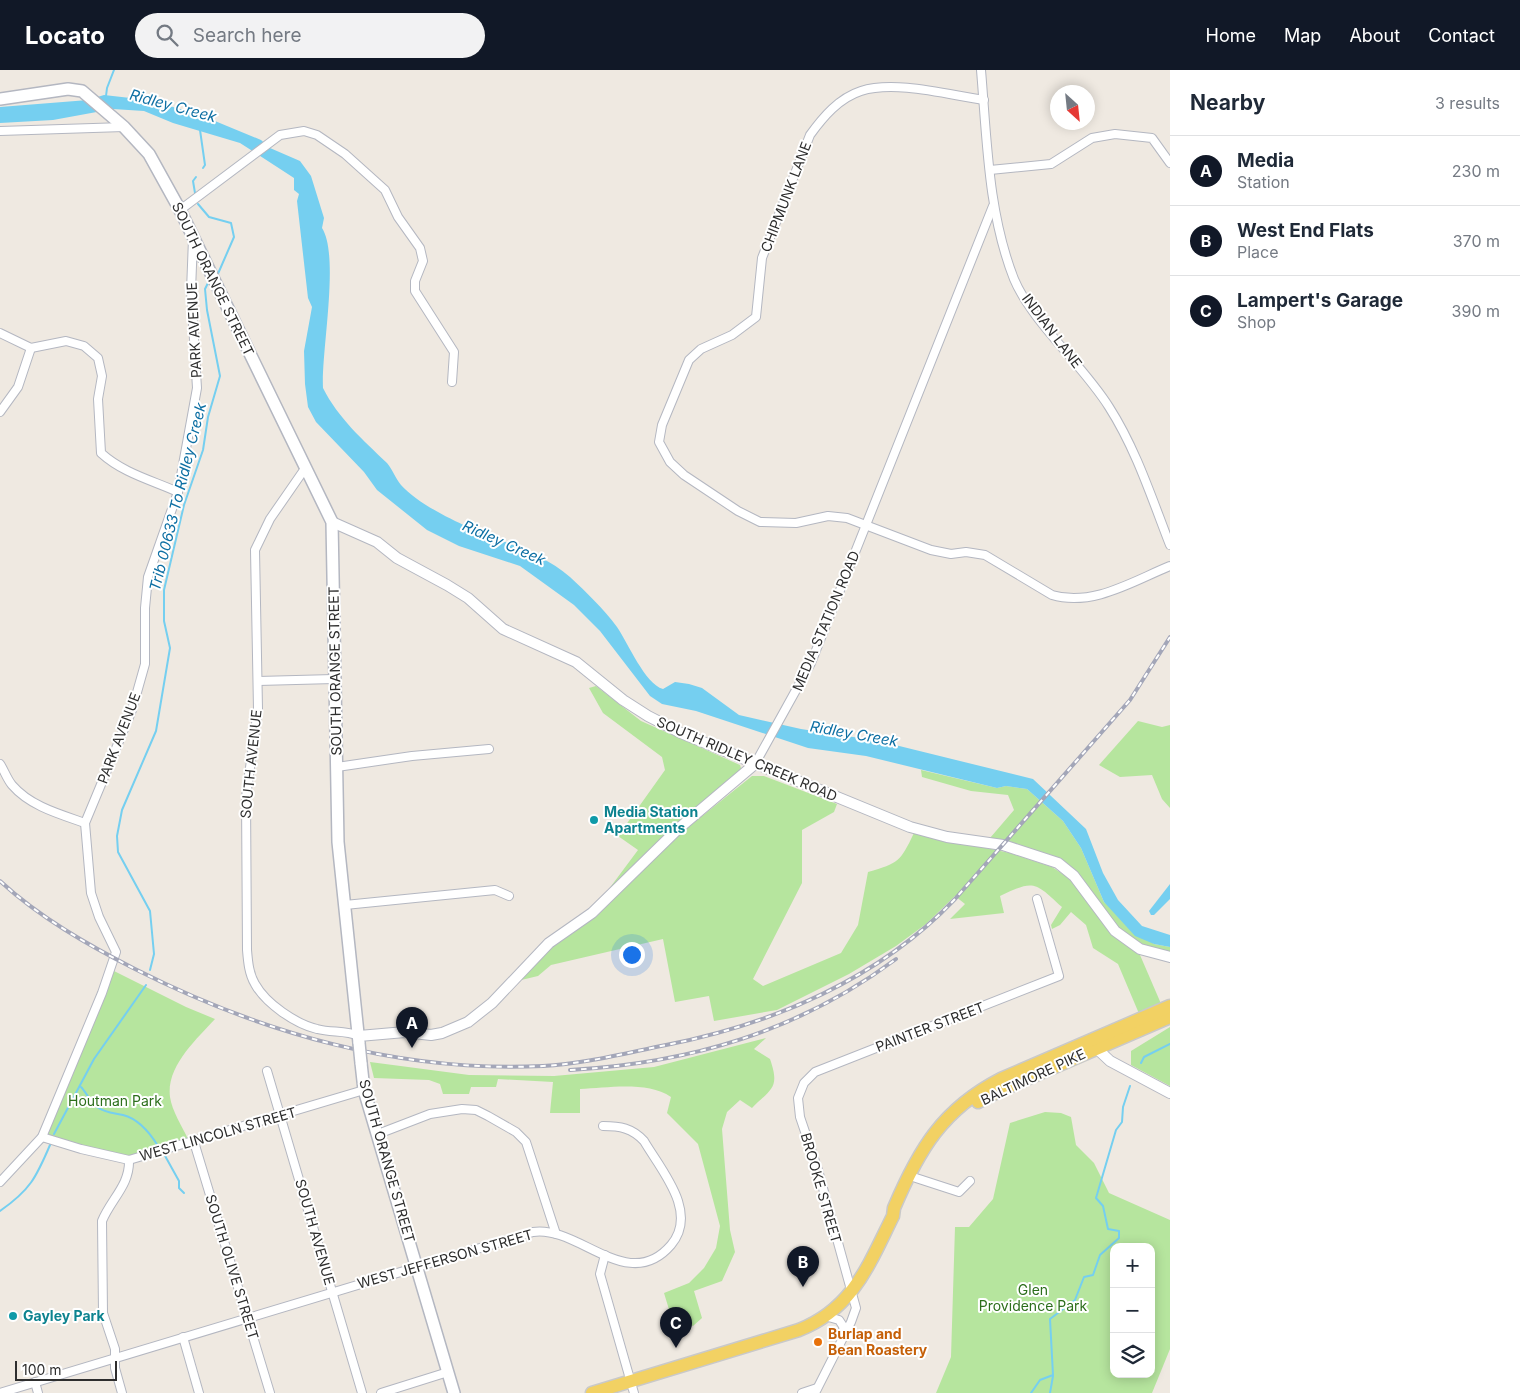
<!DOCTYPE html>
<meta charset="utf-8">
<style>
body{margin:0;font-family:Inter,sans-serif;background:#f2f2f3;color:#1f2937}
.controls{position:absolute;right:15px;bottom:15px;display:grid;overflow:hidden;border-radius:10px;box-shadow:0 2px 12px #0003}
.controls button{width:45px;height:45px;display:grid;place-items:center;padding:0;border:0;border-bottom:1px solid #e0e1e3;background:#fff;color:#1f2937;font:25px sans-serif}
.compass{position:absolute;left:1050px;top:15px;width:45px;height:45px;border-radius:50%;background:#fff;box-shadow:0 2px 12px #0003;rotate:153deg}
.scale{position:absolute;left:15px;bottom:12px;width:102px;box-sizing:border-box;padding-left:5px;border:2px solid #2e2e2e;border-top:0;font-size:14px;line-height:18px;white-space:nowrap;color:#2e2e2e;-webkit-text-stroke:4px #fff;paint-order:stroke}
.you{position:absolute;left:631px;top:884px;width:18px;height:18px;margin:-12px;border:4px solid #fff;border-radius:50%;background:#1a73e8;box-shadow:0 0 0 8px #1a73e833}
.badge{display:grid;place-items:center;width:32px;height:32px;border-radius:50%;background:#111827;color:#fff;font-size:16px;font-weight:700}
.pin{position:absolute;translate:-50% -41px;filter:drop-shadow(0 1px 2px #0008)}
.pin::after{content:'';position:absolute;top:26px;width:18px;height:15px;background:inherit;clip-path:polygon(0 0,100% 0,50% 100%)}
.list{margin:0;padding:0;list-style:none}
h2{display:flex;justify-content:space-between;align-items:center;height:65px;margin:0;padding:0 20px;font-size:21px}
h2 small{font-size:16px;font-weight:400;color:#747a83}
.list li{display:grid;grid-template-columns:32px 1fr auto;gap:15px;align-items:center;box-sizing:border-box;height:70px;padding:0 20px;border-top:1px solid #e0e1e3}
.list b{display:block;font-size:19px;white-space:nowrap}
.list p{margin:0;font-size:16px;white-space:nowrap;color:#747a83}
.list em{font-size:16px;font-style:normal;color:#747a83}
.icon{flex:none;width:28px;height:28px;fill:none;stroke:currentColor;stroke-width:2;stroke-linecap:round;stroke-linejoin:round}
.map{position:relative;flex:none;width:1170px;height:1323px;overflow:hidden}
header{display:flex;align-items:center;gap:30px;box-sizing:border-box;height:70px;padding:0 25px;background:#111827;color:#fff}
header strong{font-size:24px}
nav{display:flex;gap:28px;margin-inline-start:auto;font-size:18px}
.search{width:350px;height:45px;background:#f2f2f3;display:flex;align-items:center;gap:12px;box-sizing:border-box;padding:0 18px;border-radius:28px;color:#747a83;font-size:19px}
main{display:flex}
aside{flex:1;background:#fff}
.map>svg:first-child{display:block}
</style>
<header>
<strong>Locato</strong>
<div class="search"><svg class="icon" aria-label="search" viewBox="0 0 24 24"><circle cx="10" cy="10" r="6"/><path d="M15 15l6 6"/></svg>Search here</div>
<nav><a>Home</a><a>Map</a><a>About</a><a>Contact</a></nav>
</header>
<main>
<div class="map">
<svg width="1170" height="1323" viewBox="0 0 1170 1323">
<rect width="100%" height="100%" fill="#efe9e1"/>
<g fill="#b6e59e" fill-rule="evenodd">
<path d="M 596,616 L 641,651 L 740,695 L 742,701 L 597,835 L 638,780 L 618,766 L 665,700 L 662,687 L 603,643 L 589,618 Z"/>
<path d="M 1138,651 L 1162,657 L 1170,655 L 1170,738 L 1162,729 L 1152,705 L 1120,707 L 1099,695 Z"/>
<path d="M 921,700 L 997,718 L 1006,716 L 1027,719 L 1063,751 L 1081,778 L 1104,832 L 1154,874 L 1170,877 L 1170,884 L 1143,877 L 1119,858 L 1082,809 L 1007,772 L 990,768 L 1014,740 L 1008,725 L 971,721 L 922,707 Z"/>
<path d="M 752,706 L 764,706 L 837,734 L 834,742 L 802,760 L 802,813 L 753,909 L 763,916 L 841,883 L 858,855 L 868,802 C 899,793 900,792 914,763 L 1010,783 L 1052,797 L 1072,810 L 1113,863 L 1140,885 L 1162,936 L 1140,946 L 1118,894 L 1093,878 L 1086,855 L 1071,842 L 1060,855 L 1052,859 L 1051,855 L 1062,837 C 1034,811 1034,810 1000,826 L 1004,843 L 950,849 L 965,834 L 955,826 L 926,854 L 896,876 L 849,904 L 777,940 L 714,951 L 709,926 L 675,932 L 663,869 L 551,895 L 538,906 L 517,911 L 554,876 L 597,846 L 681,763 Z"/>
<path d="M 110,899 L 186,937 L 215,949 C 197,969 166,996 170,1027 C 172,1041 182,1056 188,1069 L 129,1090 L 42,1067 Z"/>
<path d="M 1170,957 L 1170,1016 L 1131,995 L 1131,981 Z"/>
<path d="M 766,968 L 754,979 L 770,989 C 780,1018 772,1018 752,1038 L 740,1030 L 727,1042 L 722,1059 L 730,1160 L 735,1182 L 722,1211 L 694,1221 L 702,1248 L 693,1256 L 671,1246 L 664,1223 L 689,1213 L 704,1198 L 716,1178 L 720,1156 L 698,1074 L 667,1043 L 671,1027 C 647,1011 608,1018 580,1019 L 580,1043 L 550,1043 L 553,1012 L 498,1009 L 496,1017 L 471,1017 L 469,1024 L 443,1024 L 440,1014 L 429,1010 L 374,1008 L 370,992 L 469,1005 L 554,1006 L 654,997 Z"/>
<path d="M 1045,1042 L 1061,1043 L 1071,1047 L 1076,1075 L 1094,1093 L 1109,1123 L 1170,1150 L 1170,1279 L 1152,1323 L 936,1323 L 951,1287 L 955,1157 L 969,1157 L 993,1129 L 1010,1053 ZM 1114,1177 L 1151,1177 L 1151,1304 L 1114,1304 Z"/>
</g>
<g fill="#75cff0">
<path d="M 104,25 L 148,30 L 198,44 L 261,70 L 270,78 L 300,91 L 311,106 L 324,148 L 322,158 C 340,186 321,282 323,318 C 338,348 363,370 387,393 C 393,400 395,408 401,415 C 416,432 448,448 468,457 C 504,473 540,481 570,507 C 586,522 604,539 617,557 C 628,573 645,614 663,619 L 675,612 L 689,614 L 702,618 L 739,645 L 801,659 L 879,671 L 1033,709 L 1086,759 L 1103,803 L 1118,830 L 1142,856 L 1170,865 L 1170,877 L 1154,874 L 1135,866 L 1104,832 L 1081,778 L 1063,751 L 1027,719 L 1006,716 L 997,718 L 866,686 L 808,678 L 696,641 L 662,634 L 650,626 L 600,561 L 574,535 L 520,496 L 459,476 L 427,460 L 377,420 L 364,402 L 316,352 L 308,337 L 305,314 L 304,281 L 312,237 L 308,228 L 297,131 L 299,124 L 294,120 L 294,108 L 240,73 L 173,53 L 144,41 L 113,39 L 53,50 L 0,53 L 0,37 L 88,30 Z"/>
<path d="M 1170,814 L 1170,829 L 1154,845 L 1151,845 L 1149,841 Z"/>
</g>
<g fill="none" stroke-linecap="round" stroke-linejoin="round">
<g stroke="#75cff0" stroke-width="2">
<path d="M 106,26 L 107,18 L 114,0"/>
<path d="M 200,60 L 205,95 L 203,98"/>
<path d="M 195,123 L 193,111 L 196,107"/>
<path d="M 198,134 L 209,147 L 231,153 L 234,167 L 217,206"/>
<path d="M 150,900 L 154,884 L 150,841 L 118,782 L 117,766 L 122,740 L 156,661 L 170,578 L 164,551 L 164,520 L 184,435 L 203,380 L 208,347 L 220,306 L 207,240 L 205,219 L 208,213"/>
<path d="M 1141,993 L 1144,987 L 1170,974"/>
<path d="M 81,1017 C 86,1022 91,1033 97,1037 C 105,1043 114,1043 123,1045 C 139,1049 150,1063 158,1076"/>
<path d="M 54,1064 L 94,989 L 146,915"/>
<path d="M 164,1084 L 179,1111 L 179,1118 L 184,1123"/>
<path d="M 0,1141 C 30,1120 36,1108 50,1075"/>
<path d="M 1031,1323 L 1040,1310 L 1053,1305 L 1050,1249 L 1075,1230 L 1084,1207 L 1093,1205 L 1100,1185 L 1119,1168 L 1119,1161 L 1108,1159 L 1103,1136 L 1096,1128 L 1116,1060 L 1122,1052 L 1123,1037 L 1130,1016"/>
<path d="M 1050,1323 L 1053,1306"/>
</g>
<g stroke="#b4b7c1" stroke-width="10">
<g id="minor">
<path d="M 981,0 C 987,70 988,143 1014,209 C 1032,252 1083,295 1109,337 C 1136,379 1152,429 1170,475"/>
<path d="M 984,30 C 949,25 895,10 861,21 C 839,28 823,47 810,65 L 762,188 L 756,247 L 732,265 L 701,279 L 689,290 L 662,355 L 659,372 L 670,392 L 684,405 L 738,441 L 760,452 L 796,453 L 828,446 L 847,448 L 931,480 L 951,484 L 966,482 L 985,485 L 1052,525 C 1093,537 1133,511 1170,496"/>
<path d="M 0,61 L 124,57"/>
<path d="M 990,100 L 1051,94 L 1092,68 L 1115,64 L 1152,68 L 1170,93"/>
<path d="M 180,140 L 280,65 L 304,61 L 317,65 L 345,84 L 385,120 L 398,147 L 420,178 L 423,191 L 415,211 L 415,221 L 454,282 L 452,312"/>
<path d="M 0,263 L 31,278 L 66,271 L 84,276 L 98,288 L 102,306 L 98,329 L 101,383 C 123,403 151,410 178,422"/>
<path d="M 0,342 L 18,317 L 31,278"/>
<path d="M 306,397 L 270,449 L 255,480 L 258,639 L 246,727 L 247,880 C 248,892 249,904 255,914 C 266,934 296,954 317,959 C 332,963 345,960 359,966"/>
<path d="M 258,611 L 334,609"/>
<path d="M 0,694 C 4,700 7,709 12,715 C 30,736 59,744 85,753"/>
<path d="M 755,694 L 811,593 L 993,136"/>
<path d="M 337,697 L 412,686 L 489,679"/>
<path d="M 345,835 L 495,820 L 509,826"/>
<path d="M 267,1001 L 362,1323"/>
<path d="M 378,1064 L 430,1044 L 462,1039 L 476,1040 L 488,1046 L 516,1062 L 526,1072 L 556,1164"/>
<path d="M 42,1067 L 81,1079 L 129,1090 L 364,1020"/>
<path d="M 194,1072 L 270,1323"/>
<path d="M 916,1108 L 959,1122 L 970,1111"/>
<path d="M 0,1112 L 42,1067 L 102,923 L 116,882 L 99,847 L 91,823 L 85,753 L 132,640 L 145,594 L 145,538 L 148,507 L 178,422 L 191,351 L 197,318 L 191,221 L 193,169"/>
<path d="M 605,1185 L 600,1204 L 634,1323"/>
<path d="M 825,1246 L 839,1250 L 843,1256 L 844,1264"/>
<path d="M 183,1267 L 199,1323"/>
<path d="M 35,1312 L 38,1323"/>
<path d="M 0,1323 L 533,1162 C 579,1155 628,1225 671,1175 C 699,1142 661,1100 644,1071 C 632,1058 620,1056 603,1056"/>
<path d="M 122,1323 L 115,1298 L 115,1279 L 103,1243 L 102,1151 C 111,1129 130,1115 129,1090"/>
<path d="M 381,1323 L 448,1302"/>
<path d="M 802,1323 L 817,1318"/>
<path d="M 815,1323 L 851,1252 L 856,1238 L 818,1100 L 800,1047 L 798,1028 L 804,1013 L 815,1002 L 1059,906 L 1037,829"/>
</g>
</g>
<g stroke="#b4b7c1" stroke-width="12">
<g id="tertiary">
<path d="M 332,452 L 377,472 L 397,488 L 447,515 L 468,528 L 503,559 L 576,592 L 623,630 L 648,646 L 681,663 L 910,757 L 947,767 L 1003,775 L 1058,793 L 1074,806 L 1115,861 L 1140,879 L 1170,887"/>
<path d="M 359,966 L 405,962 L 431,965 L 442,963 L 468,952 L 492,933 L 549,873 L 592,843 L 678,759 L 755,694"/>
<path d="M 1093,975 L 1110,991 L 1170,1023"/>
</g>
</g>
<g stroke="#b4b7c1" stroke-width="14">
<g id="secondary">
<path d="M 0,29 L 68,19 L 82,21 L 124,57 L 149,84 L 180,140 L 332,452 L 338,772 L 359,973"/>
<path d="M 361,993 L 364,1020 L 454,1323"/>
</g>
</g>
<g stroke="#c9c9c9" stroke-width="15">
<g id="primary">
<path d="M 978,1032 L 999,1021 L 1170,947"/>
<path d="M 592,1323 L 799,1260 C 853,1239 869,1194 893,1146 L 894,1138 C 919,1079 943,1039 1001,1009 L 1170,936"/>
</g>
</g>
<use href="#minor" stroke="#fff" stroke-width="8"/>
<use href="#tertiary" stroke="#fff" stroke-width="10"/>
<use href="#secondary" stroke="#fff" stroke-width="11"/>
<use href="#primary" stroke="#f2d163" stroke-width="12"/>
<g stroke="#a3a6b8" stroke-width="4">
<g id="rail">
<path d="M 0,811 C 39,847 88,875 135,899 C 261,963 401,1003 543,996 C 584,994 626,983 666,975 C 773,954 879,909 955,829 L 1130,630 L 1170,567"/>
<path d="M 570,1000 C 691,993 799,961 896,889"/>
</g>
</g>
<use href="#rail" stroke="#fff" stroke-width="2" stroke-dasharray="5.5" stroke-linecap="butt"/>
<g stroke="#b4b7c1" stroke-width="14" stroke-linecap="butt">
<path id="secondary-bridge" d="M 359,973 L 361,993"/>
</g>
<use href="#secondary-bridge" stroke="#fff" stroke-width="11"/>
</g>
<g fill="#0f9aa8" stroke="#fff" stroke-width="2">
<circle cx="594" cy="750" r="5"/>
<circle cx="13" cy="1246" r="5"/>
</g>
<circle fill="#e8710a" stroke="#fff" stroke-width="2" cx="818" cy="1272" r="5"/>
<g text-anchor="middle" stroke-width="4" stroke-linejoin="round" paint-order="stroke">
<g font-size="14" fill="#2e2e2e" stroke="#fff">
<text transform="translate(786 127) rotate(-69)" y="5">CHIPMUNK LANE</text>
<text transform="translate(213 209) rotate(64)" y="5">SOUTH ORANGE STREET</text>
<text transform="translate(194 260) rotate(-93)" y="5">PARK AVENUE</text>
<text transform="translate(1052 261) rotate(53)" y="5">INDIAN LANE</text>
<text transform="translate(826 551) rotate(-67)" y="5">MEDIA STATION ROAD</text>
<text transform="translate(335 601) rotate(-91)" y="5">SOUTH ORANGE STREET</text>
<text transform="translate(119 668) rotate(-69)" y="5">PARK AVENUE</text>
<text transform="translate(747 689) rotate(23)" y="5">SOUTH RIDLEY CREEK ROAD</text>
<text transform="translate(251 694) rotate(-84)" y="5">SOUTH AVENUE</text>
<text transform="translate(930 957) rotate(-21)" y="5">PAINTER STREET</text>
<text transform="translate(1033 1007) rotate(-25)" y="5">BALTIMORE PIKE</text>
<text transform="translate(218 1064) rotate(-16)" y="5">WEST LINCOLN STREET</text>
<text transform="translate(387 1091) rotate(74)" y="5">SOUTH ORANGE STREET</text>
<text transform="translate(821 1118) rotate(74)" y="5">BROOKE STREET</text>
<text transform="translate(315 1162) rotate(74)" y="5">SOUTH AVENUE</text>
<text transform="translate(445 1189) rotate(-16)" y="5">WEST JEFFERSON STREET</text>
<text transform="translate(232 1197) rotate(73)" y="5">SOUTH OLIVE STREET</text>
</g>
<g font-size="14" font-weight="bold" fill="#0d838f" stroke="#fff" text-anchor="start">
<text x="604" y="747">Media Station<tspan x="604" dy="16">Apartments</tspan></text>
<text x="23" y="1251">Gayley Park</text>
</g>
<g font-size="14" fill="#2c6e1b" stroke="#fff">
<text x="115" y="1036">Houtman Park</text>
<text x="1033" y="1225">Glen<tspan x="1033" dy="16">Providence Park</tspan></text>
</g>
<g font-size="14" font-weight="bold" fill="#c56008" stroke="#fff" text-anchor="start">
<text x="828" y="1269">Burlap and<tspan x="828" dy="16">Bean Roastery</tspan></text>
</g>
<g font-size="15" font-style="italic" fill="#0d6fa3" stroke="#fff">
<text transform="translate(173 36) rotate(15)" y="5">Ridley Creek</text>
<text transform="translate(178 427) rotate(-76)" y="5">Trib 00633 To Ridley Creek</text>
<text transform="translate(504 473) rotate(24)" y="5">Ridley Creek</text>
<text transform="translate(854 664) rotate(10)" y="5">Ridley Creek</text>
</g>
</g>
</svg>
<div class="controls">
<button>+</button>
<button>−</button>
<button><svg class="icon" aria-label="layers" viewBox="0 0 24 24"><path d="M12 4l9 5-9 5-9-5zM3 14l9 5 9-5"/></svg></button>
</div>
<svg class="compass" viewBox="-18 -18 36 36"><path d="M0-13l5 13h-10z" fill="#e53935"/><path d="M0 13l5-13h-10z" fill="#747a83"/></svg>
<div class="scale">100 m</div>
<div class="you"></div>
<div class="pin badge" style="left:412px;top:978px">A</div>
<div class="pin badge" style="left:803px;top:1217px">B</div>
<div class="pin badge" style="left:676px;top:1278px">C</div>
</div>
<aside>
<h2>Nearby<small>3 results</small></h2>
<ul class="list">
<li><span class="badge">A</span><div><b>Media</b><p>Station</p></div><em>230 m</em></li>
<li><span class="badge">B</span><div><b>West End Flats</b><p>Place</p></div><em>370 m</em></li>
<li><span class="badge">C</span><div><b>Lampert's Garage</b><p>Shop</p></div><em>390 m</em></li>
</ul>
</aside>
</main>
